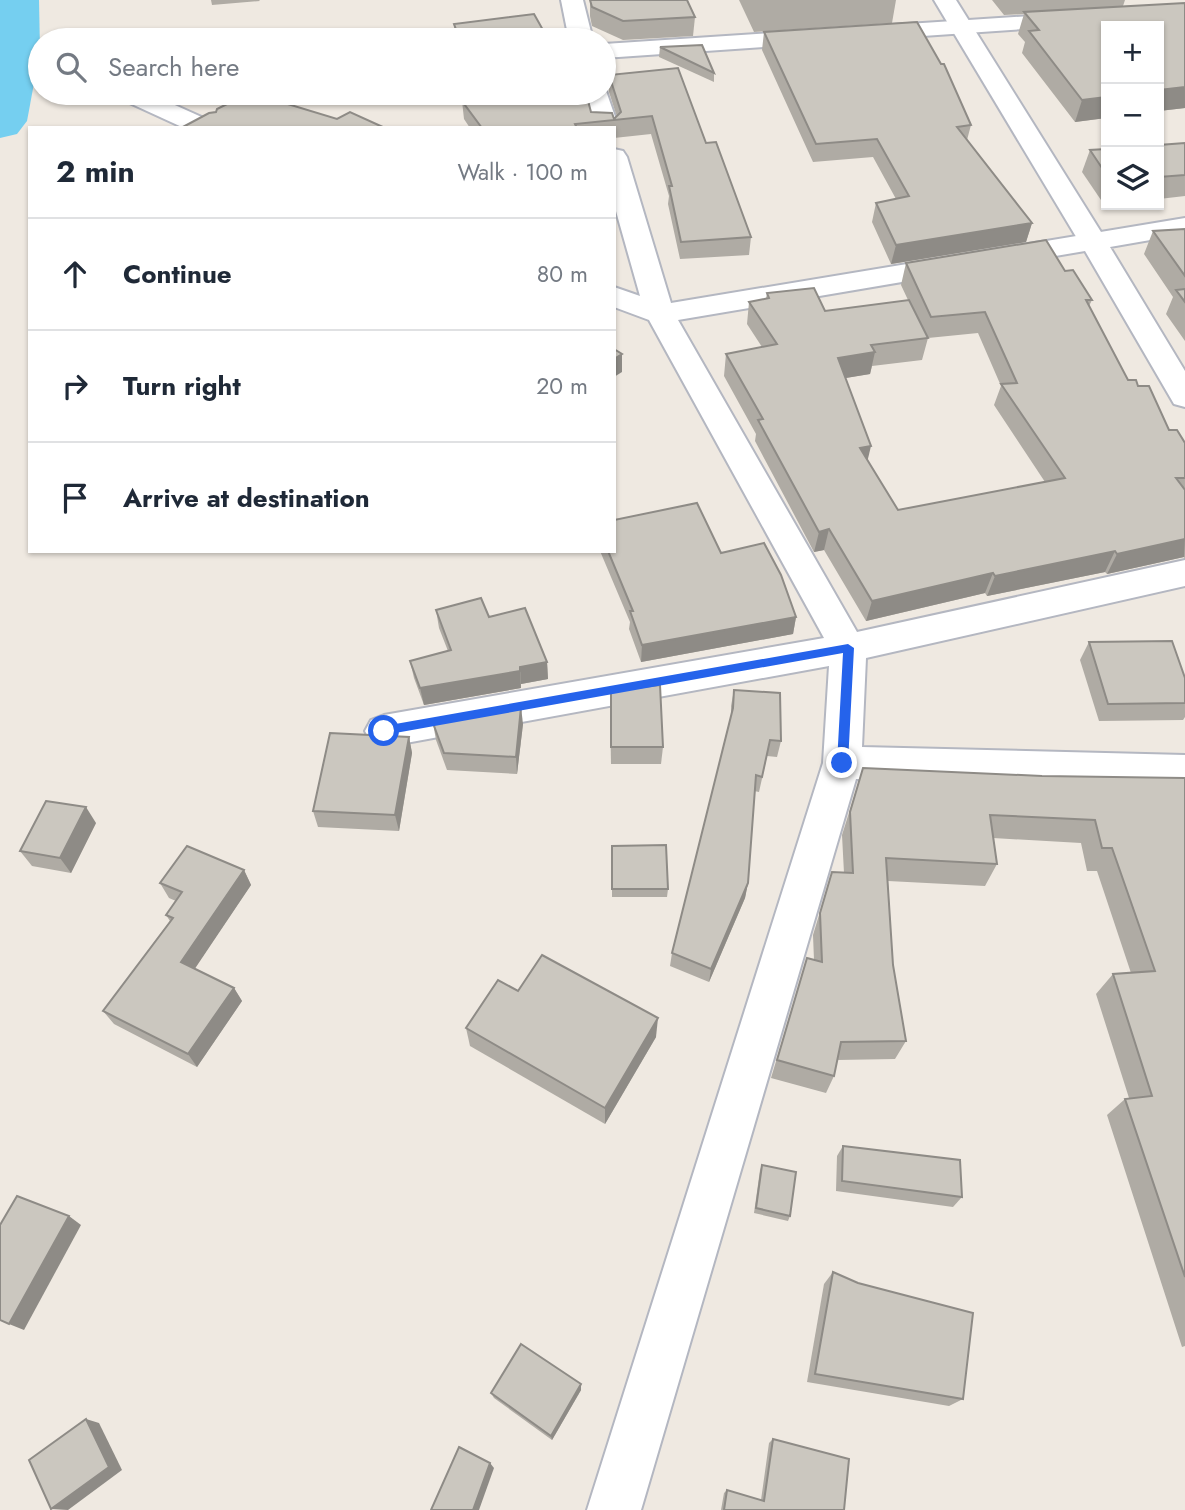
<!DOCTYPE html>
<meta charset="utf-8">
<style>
body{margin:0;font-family:Jost,sans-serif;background:#f6f6f7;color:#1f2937}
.controls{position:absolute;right:21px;top:21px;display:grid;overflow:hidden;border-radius:0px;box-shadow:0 2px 5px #0004}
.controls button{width:63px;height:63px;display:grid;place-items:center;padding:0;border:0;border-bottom:2px solid #e0e1e3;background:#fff;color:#1f2937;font:35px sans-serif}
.stop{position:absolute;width:21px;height:21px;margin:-16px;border:5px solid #2563eb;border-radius:50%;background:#fff}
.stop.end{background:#2563eb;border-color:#fff;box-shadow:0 2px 7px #0008}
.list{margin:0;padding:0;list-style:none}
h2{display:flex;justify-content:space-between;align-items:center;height:91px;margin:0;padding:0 28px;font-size:30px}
h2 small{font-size:23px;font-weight:400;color:#747a83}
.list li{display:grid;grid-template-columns:46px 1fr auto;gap:21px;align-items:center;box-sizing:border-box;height:112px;padding:0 28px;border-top:2px solid #e0e1e3}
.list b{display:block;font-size:26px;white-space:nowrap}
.list em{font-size:23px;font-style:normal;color:#747a83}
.icon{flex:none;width:38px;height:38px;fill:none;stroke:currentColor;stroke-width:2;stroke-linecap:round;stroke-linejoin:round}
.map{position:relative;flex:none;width:1185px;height:1510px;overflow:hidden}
.search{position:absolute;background:#fff;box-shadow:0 2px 5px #0004;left:28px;top:28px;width:588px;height:77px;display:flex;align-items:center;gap:18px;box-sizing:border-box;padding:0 24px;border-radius:38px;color:#747a83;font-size:26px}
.panel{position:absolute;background:#fff;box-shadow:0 2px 5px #0004;left:28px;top:126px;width:588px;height:427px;border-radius:0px}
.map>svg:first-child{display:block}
</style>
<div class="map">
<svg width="1185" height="1510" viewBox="0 0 1185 1510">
<rect width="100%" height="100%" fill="#efe9e1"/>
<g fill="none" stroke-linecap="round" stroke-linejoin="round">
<path fill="#75cff0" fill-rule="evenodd" d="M 0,0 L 39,0 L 40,51 L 27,121 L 17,134 L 0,138 Z"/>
<g stroke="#b4b7c1" stroke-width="4">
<g id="minor">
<path d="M 561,0 L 583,0 L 593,40 L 569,40 Z"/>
<path d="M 1075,13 L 1083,15 L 1087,20 L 1083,25 L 604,58 L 604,44 Z"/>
<path d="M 605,88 L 619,128 L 614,134 L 614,128 L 593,128 L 584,93 L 604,93 Z"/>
<path d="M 121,93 L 148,93 L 215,123 L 219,128 L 184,128 L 123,100 Z"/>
<path d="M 614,149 L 623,151 L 627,157 L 671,303 L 1185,218 L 1185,234 L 1110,247 L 1185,371 L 1185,407 L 1174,404 L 1085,251 L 678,320 L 857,632 L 1185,560 L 1185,586 L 866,658 L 862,747 L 1185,755 L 1185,787 L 856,779 L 641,1510 L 587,1510 L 823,763 L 829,666 L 384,747 L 371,742 L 365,731 L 371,720 L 384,715 L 824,638 L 649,320 L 614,307 L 614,287 L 640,296 L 614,204 Z"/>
</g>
</g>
<g stroke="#b4b7c1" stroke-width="4">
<path id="tertiary" d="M 934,0 L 956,0 L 1106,240 L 1102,246 L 1092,248 L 1082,246 L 1078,240 Z"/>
</g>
<use href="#minor" fill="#fff" fill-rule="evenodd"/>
<use href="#tertiary" fill="#fff" fill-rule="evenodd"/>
</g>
<g fill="#afaba4" fill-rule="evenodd">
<path d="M 211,0 L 259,0 L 260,1 L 212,5 Z"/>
<path d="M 590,0 L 687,0 L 695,17 L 693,36 L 623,40 L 592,26 L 590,16 Z"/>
<path d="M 739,0 L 896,0 L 892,23 L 754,32 Z"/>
<path d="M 992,0 L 1125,0 L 1123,6 L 1185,3 L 1185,108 L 1159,111 L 1159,26 L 1106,26 L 1106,118 L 1075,122 L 1022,53 L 1025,42 L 1018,34 L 1024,14 L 1004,15 Z"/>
<path d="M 454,24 L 460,40 L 455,40 Z"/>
<path d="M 764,32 L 971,125 L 967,140 L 1032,223 L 1026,242 L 891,264 L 872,222 L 876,203 L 896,199 L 873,157 L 813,162 L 762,50 Z"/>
<path d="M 660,47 L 714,73 L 714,82 L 659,57 Z"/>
<path d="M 609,75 L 706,143 L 751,237 L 749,255 L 680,259 L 668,204 L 669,196 L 651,134 L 614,138 L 614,128 L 470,128 L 464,119 L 462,101 L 477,97 L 476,93 L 586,93 L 591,112 L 614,119 L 617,117 L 609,92 Z"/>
<path d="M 154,93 L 191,93 L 177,103 Z"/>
<path d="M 1185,143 L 1185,196 L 1159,199 L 1159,145 Z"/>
<path d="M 1106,149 L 1106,203 L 1103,203 L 1082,172 L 1090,150 Z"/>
<path d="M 1185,229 L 1185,341 L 1166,314 L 1173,297 L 1144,254 L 1153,231 Z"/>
<path d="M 906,263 L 1065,271 L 1092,300 L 1089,306 L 1128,380 L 1138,386 L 1169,430 L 1185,443 L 1185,559 L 1184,557 L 1107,574 L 1105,572 L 987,596 L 985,593 L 866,621 L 824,550 L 814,552 L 755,441 L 756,434 L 724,376 L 726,354 L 762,347 L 747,324 L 749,302 L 766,299 L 767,293 L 825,311 L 908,300 L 901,285 ZM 978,333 L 1001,386 L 994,405 L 1045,482 L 898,510 L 867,459 L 845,378 L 870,374 L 872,366 L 922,360 L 928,338 Z"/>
<path d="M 600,551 L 721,553 L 796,617 L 793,634 L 641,662 L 629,629 L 630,622 Z"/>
<path d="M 436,610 L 489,617 L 547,662 L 548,679 L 521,684 L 521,688 L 424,705 L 414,678 L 410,661 L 448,651 L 439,628 Z"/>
<path d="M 1089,642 L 1185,678 L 1185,717 L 1183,720 L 1099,721 L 1080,660 Z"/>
<path d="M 734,690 L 781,741 L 777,757 L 767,756 L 759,792 L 754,791 L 748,883 L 745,898 L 709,982 L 670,966 L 672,953 L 731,717 L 731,706 Z"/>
<path d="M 610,708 L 663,747 L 661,764 L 611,764 Z"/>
<path d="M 433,723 L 523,724 L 517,774 L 447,770 L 436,740 Z"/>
<path d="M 409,737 L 412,753 L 399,831 L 318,827 L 313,811 Z"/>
<path d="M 863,768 L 1042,776 L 1185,778 L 1185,1346 L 1182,1347 L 1107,1115 L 1125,1099 L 1129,1098 L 1096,994 L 1113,974 L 1131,973 L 1097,871 L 1087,871 L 1081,843 L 993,838 L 997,864 L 985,886 L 888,881 L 893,965 L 906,1041 L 895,1059 L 837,1060 L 834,1076 L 826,1093 L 771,1078 L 807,958 L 814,960 L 813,935 L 832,872 L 844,873 L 842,835 Z"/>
<path d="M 96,823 L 71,873 L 32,866 L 20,851 Z"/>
<path d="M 612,846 L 668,889 L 667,897 L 612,897 Z"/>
<path d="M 244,870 L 251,885 L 194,969 L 234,988 L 242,1001 L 197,1067 L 114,1024 L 103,1011 L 170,921 L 166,915 L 176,901 L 169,898 L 160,883 Z"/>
<path d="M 518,991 L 656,1037 L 605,1124 L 470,1046 L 466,1028 Z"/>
<path d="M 843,1146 L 962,1197 L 953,1207 L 836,1191 L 837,1156 Z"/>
<path d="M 762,1165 L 790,1216 L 788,1221 L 754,1213 L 760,1170 Z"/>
<path d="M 833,1272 L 963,1399 L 949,1406 L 807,1382 L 824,1284 Z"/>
<path d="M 581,1390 L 552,1440 L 494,1398 L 491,1393 Z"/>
<path d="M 773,1439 L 844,1510 L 721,1510 L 724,1493 L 727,1490 L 761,1500 L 769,1443 Z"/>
</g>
<g fill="#8e8b86">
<path d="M 1185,87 L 1185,108 L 1159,111 L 1159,90 Z"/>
<path d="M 174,93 L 191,93 L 177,103 Z"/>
<path d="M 1106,97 L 1106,118 L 1075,122 L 1082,100 Z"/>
<path d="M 1032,223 L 1026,242 L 891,264 L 896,245 Z"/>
<path d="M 875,352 L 870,374 L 834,380 L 838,358 Z"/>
<path d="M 622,354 L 622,372 L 614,377 L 614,359 Z"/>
<path d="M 871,446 L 866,467 L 860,448 Z"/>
<path d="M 829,529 L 824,550 L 814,552 L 819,532 Z"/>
<path d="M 1185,539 L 1184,557 L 1107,574 L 1117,554 Z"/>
<path d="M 1115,551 L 1105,572 L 987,596 L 995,576 Z"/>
<path d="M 993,573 L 985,593 L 866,621 L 872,601 Z"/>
<path d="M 796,617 L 793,634 L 641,662 L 642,645 Z"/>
<path d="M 547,662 L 548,679 L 521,684 L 520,667 Z"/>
<path d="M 520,671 L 521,688 L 424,705 L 420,688 Z"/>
<path d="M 521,707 L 523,724 L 517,774 L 516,757 Z"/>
<path d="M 409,737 L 412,753 L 399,831 L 395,815 Z"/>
<path d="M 86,807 L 96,823 L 71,873 L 60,858 Z"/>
<path d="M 244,870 L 251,885 L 190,976 L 181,962 Z"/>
<path d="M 748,883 L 745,898 L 709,982 L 711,969 Z"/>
<path d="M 234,988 L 242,1001 L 197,1067 L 188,1054 Z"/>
<path d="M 658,1018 L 656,1037 L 605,1124 L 605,1108 Z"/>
<path d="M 69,1216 L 81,1225 L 24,1330 L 9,1324 Z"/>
<path d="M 581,1384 L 581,1390 L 552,1440 L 551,1436 Z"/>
<path d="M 86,1419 L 99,1423 L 122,1470 L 68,1510 L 51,1509 Z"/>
<path d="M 490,1463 L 494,1468 L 479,1510 L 473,1510 Z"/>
</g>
<g fill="#cbc7bf" stroke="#8e8b86" stroke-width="2">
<path d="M 590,0 L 687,0 L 695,17 L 623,21 L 592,7 Z"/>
<path d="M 1185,3 L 1185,87 L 1159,90 L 1159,26 L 1106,26 L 1106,97 L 1082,100 L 1029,31 L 1039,30 L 1024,12 Z"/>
<path d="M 534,14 L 548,39 L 554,38 L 554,40 L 460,40 L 454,24 Z"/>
<path d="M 917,22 L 941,64 L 944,64 L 971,125 L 957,127 L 1032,223 L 896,245 L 876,203 L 909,196 L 877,139 L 816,144 L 764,32 Z"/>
<path d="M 702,45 L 714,73 L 660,47 Z"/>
<path d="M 678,68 L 706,143 L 716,142 L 751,237 L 681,242 L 669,186 L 672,186 L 652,116 L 575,124 L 577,128 L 482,128 L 462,101 L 482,96 L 481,93 L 586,93 L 591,112 L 612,113 L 614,119 L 621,112 L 609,75 Z"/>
<path d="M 247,94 L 258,95 L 337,119 L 350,112 L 385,128 L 181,128 L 209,113 L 216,112 L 217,109 Z"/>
<path d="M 1185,143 L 1185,175 L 1159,177 L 1159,145 Z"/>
<path d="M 1106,149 L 1106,174 L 1090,150 Z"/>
<path d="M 1185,229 L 1185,276 L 1153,231 Z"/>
<path d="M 1046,240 L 1065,271 L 1073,270 L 1092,300 L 1086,300 L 1128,380 L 1136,380 L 1138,386 L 1149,386 L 1169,430 L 1177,430 L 1185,443 L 1185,478 L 1176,478 L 1185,490 L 1185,539 L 1117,554 L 1115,551 L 995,576 L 993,573 L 872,601 L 829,529 L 819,532 L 758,420 L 763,419 L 726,354 L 777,344 L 749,302 L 769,298 L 767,293 L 814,288 L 825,311 L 909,300 L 928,338 L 871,345 L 875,352 L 838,358 L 871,446 L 860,448 L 898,510 L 1065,478 L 1001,384 L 1017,383 L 985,312 L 931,317 L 906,263 Z"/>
<path d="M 1185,289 L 1185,302 L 1176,290 Z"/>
<path d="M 614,349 L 622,354 L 614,359 Z"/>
<path d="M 697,503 L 721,553 L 764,543 L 781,575 L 796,617 L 642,645 L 630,611 L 633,611 L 608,551 L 614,551 L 614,520 Z"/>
<path d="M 481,598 L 489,617 L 525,608 L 547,662 L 520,667 L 520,671 L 420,688 L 410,661 L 451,650 L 436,610 Z"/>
<path d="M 1172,641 L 1185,678 L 1185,703 L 1108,704 L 1089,642 Z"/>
<path d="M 660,685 L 663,747 L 611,747 L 611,691 Z"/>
<path d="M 734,690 L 780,693 L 781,741 L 770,740 L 762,777 L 756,775 L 748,883 L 711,969 L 672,953 L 733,708 Z"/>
<path d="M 521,707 L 516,757 L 444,753 L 433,723 Z"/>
<path d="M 330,733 L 409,737 L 395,815 L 313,811 Z"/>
<path d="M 863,768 L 1042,776 L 1185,778 L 1185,1277 L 1125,1099 L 1152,1096 L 1113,974 L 1155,971 L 1112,848 L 1102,848 L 1095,820 L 990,815 L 997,864 L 886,858 L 893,965 L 906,1041 L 841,1042 L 834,1076 L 777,1060 L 807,958 L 822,962 L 820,913 L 832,872 L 853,873 L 850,812 Z"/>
<path d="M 46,801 L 86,807 L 60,858 L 20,851 Z"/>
<path d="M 666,845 L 668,889 L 612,889 L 612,846 Z"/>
<path d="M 187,846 L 244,870 L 181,962 L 234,988 L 188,1054 L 103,1011 L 173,918 L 166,915 L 182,892 L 160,883 Z"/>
<path d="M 542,955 L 658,1018 L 605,1108 L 466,1028 L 498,980 L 518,991 Z"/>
<path d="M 843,1146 L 960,1160 L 962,1197 L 842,1181 Z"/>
<path d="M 762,1165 L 796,1172 L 790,1216 L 756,1208 Z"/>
<path d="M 17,1196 L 69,1216 L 9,1324 L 0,1320 L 0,1225 Z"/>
<path d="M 833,1272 L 858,1283 L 973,1313 L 963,1399 L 815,1374 Z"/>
<path d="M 521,1344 L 581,1384 L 551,1436 L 491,1393 Z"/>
<path d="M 86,1419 L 109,1467 L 51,1509 L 29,1460 Z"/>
<path d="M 773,1439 L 849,1459 L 844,1510 L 724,1510 L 727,1490 L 764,1501 Z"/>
<path d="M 459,1447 L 490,1463 L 473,1510 L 431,1510 Z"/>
</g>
<path fill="#2563eb" d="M 848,644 L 854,648 L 848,763 L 842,767 L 837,763 L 843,653 L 384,735 L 378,731 L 384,726 Z"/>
</svg>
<div class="controls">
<button>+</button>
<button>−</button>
<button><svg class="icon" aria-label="layers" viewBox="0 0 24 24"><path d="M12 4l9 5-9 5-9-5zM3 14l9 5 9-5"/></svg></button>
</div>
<div class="stop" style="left:384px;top:731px"></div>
<div class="stop end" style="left:842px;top:763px"></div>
<div class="search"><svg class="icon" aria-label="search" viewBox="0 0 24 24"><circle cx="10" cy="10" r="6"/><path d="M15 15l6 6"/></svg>Search here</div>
<section class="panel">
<h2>2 min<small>Walk · 100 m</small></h2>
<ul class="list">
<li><svg class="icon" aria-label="ahead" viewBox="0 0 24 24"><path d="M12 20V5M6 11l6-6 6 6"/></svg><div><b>Continue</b></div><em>80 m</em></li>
<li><svg class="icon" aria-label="right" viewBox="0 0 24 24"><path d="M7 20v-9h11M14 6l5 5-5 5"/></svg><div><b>Turn right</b></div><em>20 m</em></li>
<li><svg class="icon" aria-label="arrive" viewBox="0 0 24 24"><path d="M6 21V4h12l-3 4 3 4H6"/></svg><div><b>Arrive at destination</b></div></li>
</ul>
</section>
</div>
